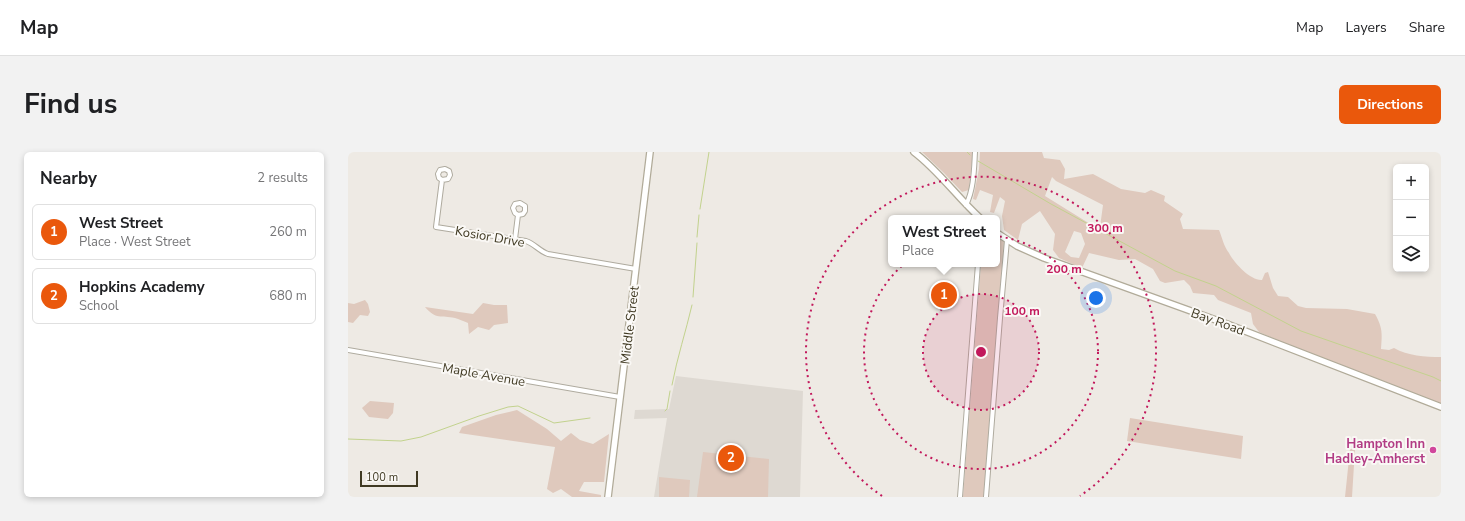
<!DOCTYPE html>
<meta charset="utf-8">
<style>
body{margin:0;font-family:"Nunito Sans",sans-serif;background:#f2f2f2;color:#202124}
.controls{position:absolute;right:12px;top:12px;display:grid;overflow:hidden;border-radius:6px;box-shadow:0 2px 6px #0003}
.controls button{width:36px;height:36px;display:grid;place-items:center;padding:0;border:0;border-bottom:1px solid #e0e0e0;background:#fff;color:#202124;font:20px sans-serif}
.scale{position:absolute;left:12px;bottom:10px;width:58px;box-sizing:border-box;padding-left:4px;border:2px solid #403a23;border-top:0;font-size:11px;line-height:14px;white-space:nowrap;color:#403a23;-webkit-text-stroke:3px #faf8f5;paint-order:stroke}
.you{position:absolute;left:748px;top:146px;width:14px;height:14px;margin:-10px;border:3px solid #fff;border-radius:50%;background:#1a73e8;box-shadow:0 0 0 6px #1a73e833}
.badge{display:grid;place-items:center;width:26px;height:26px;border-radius:50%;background:#ea580c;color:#fff;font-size:13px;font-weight:700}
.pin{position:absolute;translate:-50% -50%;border:2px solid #fff;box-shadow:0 1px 4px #0006}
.popup{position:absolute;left:540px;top:63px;width:112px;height:52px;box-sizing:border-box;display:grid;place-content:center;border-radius:6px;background:#fff;filter:drop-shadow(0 1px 3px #0005);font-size:13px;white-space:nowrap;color:#757577}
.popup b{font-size:15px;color:#202124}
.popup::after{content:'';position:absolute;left:50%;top:100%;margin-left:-8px;border:8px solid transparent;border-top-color:#fff}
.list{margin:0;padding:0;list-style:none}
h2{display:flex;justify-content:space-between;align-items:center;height:52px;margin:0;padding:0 16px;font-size:17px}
h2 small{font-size:13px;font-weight:400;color:#757577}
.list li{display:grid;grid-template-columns:26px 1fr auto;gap:12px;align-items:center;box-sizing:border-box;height:56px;margin:0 8px 8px;padding:0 8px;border:1px solid #e0e0e0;border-radius:6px}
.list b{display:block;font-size:15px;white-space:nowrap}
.list p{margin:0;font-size:13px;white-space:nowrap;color:#757577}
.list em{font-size:13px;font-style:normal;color:#757577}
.icon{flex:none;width:22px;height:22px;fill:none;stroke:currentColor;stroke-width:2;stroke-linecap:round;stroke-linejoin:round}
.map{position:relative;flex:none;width:1093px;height:345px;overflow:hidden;border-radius:6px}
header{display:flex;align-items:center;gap:24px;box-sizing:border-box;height:56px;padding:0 20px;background:#fff;border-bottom:1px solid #e0e0e0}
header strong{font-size:19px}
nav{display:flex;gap:22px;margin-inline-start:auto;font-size:14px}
.intro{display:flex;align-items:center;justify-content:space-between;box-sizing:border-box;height:96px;padding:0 24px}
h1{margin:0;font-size:28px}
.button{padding:10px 18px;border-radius:6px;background:#ea580c;color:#fff;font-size:14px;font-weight:700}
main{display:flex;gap:24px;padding:0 24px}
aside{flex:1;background:#fff;border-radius:6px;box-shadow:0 2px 6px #0003}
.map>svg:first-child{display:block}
</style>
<header>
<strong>Map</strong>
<nav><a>Map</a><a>Layers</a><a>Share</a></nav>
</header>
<div class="intro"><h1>Find us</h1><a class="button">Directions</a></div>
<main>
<aside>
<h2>Nearby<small>2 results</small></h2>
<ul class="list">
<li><span class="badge">1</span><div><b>West Street</b><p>Place · West Street</p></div><em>260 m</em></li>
<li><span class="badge">2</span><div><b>Hopkins Academy</b><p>School</p></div><em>680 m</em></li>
</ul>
</aside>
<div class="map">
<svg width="1093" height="345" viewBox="0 0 1093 345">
<rect width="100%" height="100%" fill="#eeeae4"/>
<path fill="#ded9d2" d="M 328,224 L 455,239 L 452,345 L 306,345 L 319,266 L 286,267 L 287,258 L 321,257 Z"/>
<g fill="#dfc9bd" fill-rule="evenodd">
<path d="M 574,0 L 624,0 L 624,10 L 621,38 L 614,40 L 596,21 Z"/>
<path d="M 632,0 L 694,0 L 696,6 L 712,8 L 717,17 L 716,27 L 745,22 L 773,37 L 797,41 L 803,38 L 817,44 L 816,49 L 835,62 L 832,67 L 835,77 L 871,78 C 874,85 876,95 881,101 C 886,111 903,129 914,128 L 917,121 L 920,120 L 925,136 L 930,144 L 940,145 L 950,154 L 958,156 L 999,157 L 1027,162 C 1035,176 1034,182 1033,197 L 1041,198 L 1046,196 C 1060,204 1077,205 1093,205 L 1093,252 L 952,198 L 911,180 L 905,172 L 903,161 L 870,148 L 866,143 L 845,141 L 842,134 L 836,128 L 817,131 L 812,129 L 805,117 L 787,107 L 771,108 L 741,101 L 734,116 L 711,106 L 705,98 L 707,82 L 692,59 L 674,72 L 670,88 L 656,78 L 654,64 L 657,49 L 652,45 L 646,61 L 642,60 L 645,43 L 632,38 L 628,48 L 625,47 L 631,17 ZM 704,25 L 708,29 L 755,53 L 752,75 L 747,75 L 697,44 ZM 726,79 L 733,81 L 737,92 L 731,106 L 723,105 L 717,100 Z"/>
<path d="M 649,85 L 656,90 L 637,345 L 615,345 L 633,112 L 649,112 Z"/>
<path d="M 17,148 L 20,152 L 22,160 L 20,164 L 12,163 L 5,171 L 0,170 L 0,151 L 6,152 Z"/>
<path d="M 135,151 L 146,153 L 159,153 L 160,171 L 146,173 L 141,178 L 130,175 L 121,182 L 120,171 C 115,169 111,167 107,166 C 93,163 88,168 77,155 L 125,162 Z"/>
<path d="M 22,249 L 46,251 L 45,261 L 40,267 L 21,265 L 14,256 Z"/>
<path d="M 169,258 L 199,277 L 213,289 L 223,281 L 232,288 L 245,292 L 261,282 L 256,330 L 236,330 L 231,339 L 253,343 L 253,345 L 224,345 L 213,337 L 205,341 L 199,337 L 207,295 L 111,281 L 114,275 L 148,263 Z"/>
<path d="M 782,266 L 895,284 L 893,307 L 779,289 Z"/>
<path d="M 1002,297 L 1007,297 L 1004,345 L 997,345 Z"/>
<path d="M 355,300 L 421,307 L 420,345 L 349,345 Z"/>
<path d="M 311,325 L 342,328 L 341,345 L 311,345 Z"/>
</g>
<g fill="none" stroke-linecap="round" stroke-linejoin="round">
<g stroke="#c2d28d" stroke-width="1">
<path d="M 619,0 L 622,3"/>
<path d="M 630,9 L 703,52 L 827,119 L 868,134 L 953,179 L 1085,225 L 1093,229"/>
<path d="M 352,57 L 361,0"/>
<path d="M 349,85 L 351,63"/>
<path d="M 345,145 L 349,91"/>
<path d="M 324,233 C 329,206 338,179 344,153"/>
<path d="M 317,259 L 319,257 L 322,239"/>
<path d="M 0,287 L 53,289 L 73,285 L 131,264 L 160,255 L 170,254 L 206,271 L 242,266"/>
</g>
<g stroke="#afab9f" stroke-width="6">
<g id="street">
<path d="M 94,28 L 91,26 L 90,22 L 92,18 L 97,17 L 101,19 L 102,23 L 100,27 L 94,28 L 88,75 L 178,89 C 187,92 191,99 200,102 L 288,117"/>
<path d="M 618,53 C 626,37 626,17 627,0"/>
<path d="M 167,87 L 170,63 L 175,62 L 177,59 L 177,54 L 172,51 L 167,52 L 165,56 L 167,61 L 170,63"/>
<path d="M 0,198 L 272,245"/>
<path d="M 612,345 L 630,112"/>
<path d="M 638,345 L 652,166 L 659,88"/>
</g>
</g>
<g stroke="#b1ab99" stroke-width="8">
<g id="secondary">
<path d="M 566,0 C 591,19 609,45 632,66"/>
<path d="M 649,81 L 669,94 L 696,106 L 879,172 L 1093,255"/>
<path d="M 260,345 L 302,0"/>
</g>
</g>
<use href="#street" stroke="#fff" stroke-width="4"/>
<use href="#secondary" stroke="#fff" stroke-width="5.5"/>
</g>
<circle cx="633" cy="200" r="58" fill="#c2185b" fill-opacity=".12"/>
<g fill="none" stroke="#c2185b" stroke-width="2" stroke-dasharray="2 4">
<circle cx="633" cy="200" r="58"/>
<circle cx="633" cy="200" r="117"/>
<path d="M534 344A175 175 0 1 1 732 344"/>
</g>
<circle fill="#d1479c" stroke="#faf8f5" stroke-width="1.5" cx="1085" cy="298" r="4"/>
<g text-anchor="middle" stroke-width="4" stroke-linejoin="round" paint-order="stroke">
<g font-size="13" fill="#403a23" stroke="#faf8f5">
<text transform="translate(142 84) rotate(10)" y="5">Kosior Drive</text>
<text transform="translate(870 169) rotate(20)" y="5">Bay Road</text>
<text transform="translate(281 173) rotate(-83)" y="5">Middle Street</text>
<text transform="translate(136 222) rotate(10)" y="5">Maple Avenue</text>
</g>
<g font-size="13" font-weight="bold" fill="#b23c85" stroke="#faf8f5" text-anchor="end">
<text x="1077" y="296">Hampton Inn<tspan x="1077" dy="15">Hadley-Amherst</tspan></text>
</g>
</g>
<circle cx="633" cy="200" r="6" fill="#c2185b" stroke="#faf8f5" stroke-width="2"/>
<g font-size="12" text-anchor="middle" font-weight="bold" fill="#c2185b" stroke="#faf8f5" stroke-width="4" stroke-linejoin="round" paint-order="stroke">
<text x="757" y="80">300 m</text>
<text x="716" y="121">200 m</text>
<text x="674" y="163">100 m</text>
</g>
</svg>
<div class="controls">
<button>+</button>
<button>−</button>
<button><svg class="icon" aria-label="layers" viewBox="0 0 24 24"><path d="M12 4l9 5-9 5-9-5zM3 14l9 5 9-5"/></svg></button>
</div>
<div class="scale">100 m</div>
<div class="you"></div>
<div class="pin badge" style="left:596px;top:143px">1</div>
<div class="popup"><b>West Street</b>Place</div>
<div class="pin badge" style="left:383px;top:306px">2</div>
</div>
</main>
